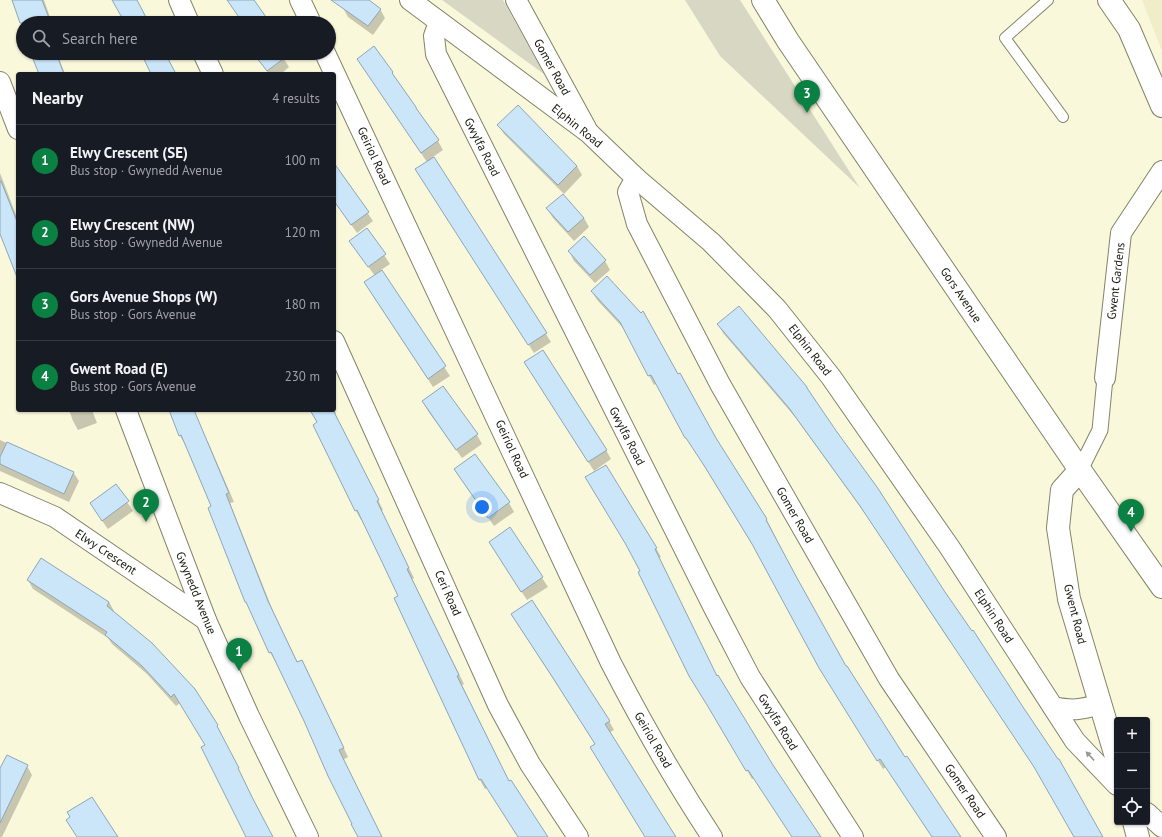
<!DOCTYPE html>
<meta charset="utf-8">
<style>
body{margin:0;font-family:"PT Sans",sans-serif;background:#20242c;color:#f1f3f6}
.controls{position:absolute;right:12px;bottom:12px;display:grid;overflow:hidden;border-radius:4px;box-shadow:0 1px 3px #0004}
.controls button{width:36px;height:36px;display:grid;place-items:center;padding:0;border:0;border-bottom:1px solid #363941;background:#171b24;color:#f1f3f6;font:20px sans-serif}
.you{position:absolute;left:482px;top:507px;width:14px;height:14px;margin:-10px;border:3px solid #fff;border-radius:50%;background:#1a73e8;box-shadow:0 0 0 6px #1a73e833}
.badge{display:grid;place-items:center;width:26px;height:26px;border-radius:50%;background:#0b8043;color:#fff;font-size:13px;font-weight:700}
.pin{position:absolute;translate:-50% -33px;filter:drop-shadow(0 1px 2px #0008)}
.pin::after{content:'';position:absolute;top:21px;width:14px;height:12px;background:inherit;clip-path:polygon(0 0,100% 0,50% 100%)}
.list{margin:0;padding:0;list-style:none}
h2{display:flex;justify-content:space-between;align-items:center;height:52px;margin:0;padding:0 16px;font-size:17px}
h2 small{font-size:13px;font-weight:400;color:#9ea1a6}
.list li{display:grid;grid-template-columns:26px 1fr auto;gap:12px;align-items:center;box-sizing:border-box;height:72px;padding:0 16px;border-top:1px solid #363941}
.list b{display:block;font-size:15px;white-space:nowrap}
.list p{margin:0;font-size:13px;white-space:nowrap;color:#9ea1a6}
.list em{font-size:13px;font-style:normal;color:#9ea1a6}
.icon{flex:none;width:22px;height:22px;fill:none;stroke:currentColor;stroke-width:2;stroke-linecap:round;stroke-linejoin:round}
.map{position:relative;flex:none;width:1162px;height:837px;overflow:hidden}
.search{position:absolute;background:#171b24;box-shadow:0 1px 3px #0004;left:16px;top:16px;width:320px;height:44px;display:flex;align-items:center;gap:10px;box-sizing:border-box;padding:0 14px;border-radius:22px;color:#9ea1a6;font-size:15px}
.panel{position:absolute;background:#171b24;box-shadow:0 1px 3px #0004;left:16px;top:72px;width:320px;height:340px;border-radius:4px}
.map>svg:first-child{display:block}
</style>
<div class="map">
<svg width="1162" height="837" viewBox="0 0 1162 837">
<rect width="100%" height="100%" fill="#faf8db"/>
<path fill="#f0eec9" d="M 1142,0 L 1162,0 L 1162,51 Z"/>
<g fill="#d8d7c3">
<path d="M 442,0 L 503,0 L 544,74 Z"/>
<path d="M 685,0 L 740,0 L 860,188 L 720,56 Z"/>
</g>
<g fill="#0003">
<path d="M 13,0 L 44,0 L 52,23 L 23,23 L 23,28 Z"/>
<path d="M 232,0 L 253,0 L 268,23 L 243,23 Z"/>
<path d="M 348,0 L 367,0 L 380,9 L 385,18 L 373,35 L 348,17 L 343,8 Z"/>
<path d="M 374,47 L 438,141 L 443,150 L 433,157 L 551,342 L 534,353 L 422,178 L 427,162 L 381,94 Z"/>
<path d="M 33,53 L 57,53 L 65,74 L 42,74 Z"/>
<path d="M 142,53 L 165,53 L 176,74 L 153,74 Z"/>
<path d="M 253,53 L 280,53 L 289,67 L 281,74 L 269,74 Z"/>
<path d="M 498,125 L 577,166 L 582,175 L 564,194 L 504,134 Z"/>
<path d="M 334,163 L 373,221 L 357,233 L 334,200 Z"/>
<path d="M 0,173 L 18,220 L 18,277 L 0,232 Z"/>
<path d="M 547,209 L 584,218 L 589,227 L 574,241 L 553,218 Z"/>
<path d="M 367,229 L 390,264 L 381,270 L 450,376 L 433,387 L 370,291 L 375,276 L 356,250 L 350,241 Z"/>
<path d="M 584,238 L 605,261 L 610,270 L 595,283 L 574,261 L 569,251 Z"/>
<path d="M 607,278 L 717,442 L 767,520 L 802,589 L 846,667 L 905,758 L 960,837 L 932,837 L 886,767 L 883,769 L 826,677 L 755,549 L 692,446 L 691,446 L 657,383 L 654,385 L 625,330 L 598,301 L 592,292 Z"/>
<path d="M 739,307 L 1102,837 L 1075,837 L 1040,776 L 951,641 L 950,642 L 866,515 L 795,417 L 723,333 L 718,324 Z"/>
<path d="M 531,372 L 606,450 L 611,459 L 594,471 Z"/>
<path d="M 443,388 L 477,435 L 482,444 L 462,458 L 428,411 L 423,402 Z"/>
<path d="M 334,409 L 336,413 L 335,414 L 383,510 L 381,511 L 414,578 L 412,579 L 464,684 L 462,685 L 509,782 L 546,837 L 518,837 L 487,788 L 485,789 L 480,780 L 395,599 L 399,597 L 363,520 L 361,520 L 356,511 L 314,425 L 318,423 L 311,410 L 334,410 Z"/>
<path d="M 69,410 L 92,410 L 97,423 L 78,430 L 73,421 Z"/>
<path d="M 170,410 L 194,410 L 202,433 L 208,442 L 234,502 L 230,503 L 273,611 L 298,663 L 302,661 L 307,670 L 348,757 L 343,760 L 382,837 L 359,837 L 277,661 L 275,661 L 270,652 L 251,611 L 246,602 L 213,507 L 186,445 L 180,436 Z"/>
<path d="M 0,440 L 73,472 L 79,481 L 69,502 L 0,471 Z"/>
<path d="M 455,470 L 509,503 L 514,512 L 494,526 Z"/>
<path d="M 116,486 L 133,511 L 108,529 L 96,512 Z"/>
<path d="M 510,529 L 548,587 L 527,600 L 495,551 Z"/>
<path d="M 628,547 L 656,548 L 661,557 L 659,558 L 717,677 L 773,766 L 820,837 L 793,837 L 754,778 L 752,779 L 714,714 Z"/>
<path d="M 28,580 L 109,602 L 114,611 L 113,612 L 217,726 L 222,735 L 221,735 L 272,837 L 247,837 L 206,745 L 180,703 L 176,706 L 147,674 L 112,644 L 108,638 L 33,589 Z"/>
<path d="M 512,615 L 609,721 L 614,730 L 609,733 L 675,837 L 646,837 L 596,745 Z"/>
<path d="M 27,766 L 32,775 L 2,837 L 0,837 L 0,770 Z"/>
</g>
<g fill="#cce6f9" stroke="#8da6b7">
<path d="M 12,0 L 42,0 L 51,23 L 20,23 Z"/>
<path d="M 112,0 L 137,0 L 149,23 L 125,23 Z"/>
<path d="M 227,0 L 254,0 L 266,17 L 257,23 L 243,23 Z"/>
<path d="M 331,0 L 369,0 L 381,9 L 368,26 Z"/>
<path d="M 374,46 L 393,72 L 392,73 L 416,107 L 416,108 L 439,140 L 421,153 L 357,59 Z"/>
<path d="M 48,53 L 56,53 L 64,74 L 39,74 L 33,59 Z"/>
<path d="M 151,53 L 165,53 L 176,74 L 151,74 L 143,57 Z"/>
<path d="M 253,53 L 291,53 L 267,71 Z"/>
<path d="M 518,105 L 577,166 L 558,185 L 497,125 Z"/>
<path d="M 434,157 L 547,333 L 528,345 L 415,169 Z"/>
<path d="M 334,163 L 369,212 L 351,225 L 334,201 Z"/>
<path d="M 0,181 L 1,181 L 18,224 L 18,277 L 17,277 L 0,234 Z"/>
<path d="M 563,194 L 584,218 L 568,232 L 546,208 Z"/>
<path d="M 367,228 L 386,254 L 368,267 L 349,241 Z"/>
<path d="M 584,236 L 606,260 L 590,275 L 568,251 Z"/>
<path d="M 382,270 L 446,366 L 428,379 L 364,282 Z"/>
<path d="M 607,276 L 641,313 L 643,311 L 678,374 L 680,373 L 716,438 L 767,519 L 766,520 L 797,578 L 846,666 L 847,666 L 905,757 L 907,756 L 961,837 L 932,837 L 880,759 L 877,761 L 819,668 L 752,544 L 705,467 L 686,438 L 685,438 L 651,375 L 648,376 L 620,322 L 591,291 Z"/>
<path d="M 739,306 L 807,387 L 807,388 L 837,432 L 877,487 L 945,592 L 972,631 L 973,630 L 1023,707 L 1058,759 L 1059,759 L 1103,837 L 1074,837 L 1034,767 L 860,506 L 789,408 L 717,324 Z"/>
<path d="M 543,350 L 607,450 L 588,462 L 524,362 Z"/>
<path d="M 443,386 L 478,434 L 456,450 L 422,401 Z"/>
<path d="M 169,410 L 194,410 L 229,493 L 226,494 L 268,601 L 297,662 L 302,660 L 344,748 L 339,750 L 382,837 L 358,837 L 351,824 L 352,824 L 328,776 L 304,721 L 271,652 L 269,653 L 246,602 L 245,602 L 208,508 L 211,506 L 190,456 L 181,435 L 179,436 Z"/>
<path d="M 310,410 L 333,410 L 379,500 L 377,501 L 409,568 L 407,569 L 459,675 L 457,676 L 509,781 L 511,780 L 548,837 L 518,837 L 481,779 L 479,780 L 394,598 L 398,596 L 382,562 L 357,510 L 355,511 L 313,425 L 317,422 Z"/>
<path d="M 7,442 L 74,472 L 64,494 L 0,464 L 0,457 Z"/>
<path d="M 475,454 L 510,502 L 488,518 L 454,469 Z"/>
<path d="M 606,465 L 657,548 L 655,549 L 717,676 L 718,675 L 773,765 L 821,837 L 792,837 L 748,770 L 746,771 L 707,705 L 689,676 L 638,572 L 640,571 L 625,543 L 585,477 Z"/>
<path d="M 116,484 L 129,501 L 102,521 L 90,503 Z"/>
<path d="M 510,527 L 543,577 L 521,592 L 489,542 Z"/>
<path d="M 41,558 L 109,602 L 107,606 L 152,643 L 195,689 L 218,725 L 217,726 L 239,768 L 238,768 L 252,797 L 273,837 L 246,837 L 201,747 L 205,745 L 174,694 L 171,697 L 141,665 L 105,635 L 107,632 L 27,580 Z"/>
<path d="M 532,600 L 610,721 L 605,724 L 676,837 L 645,837 L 590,747 L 595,744 L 553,678 L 511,614 Z"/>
<path d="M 7,755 L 28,765 L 0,823 L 0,768 Z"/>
<path d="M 92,797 L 118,837 L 77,837 L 66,820 L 70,817 L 67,812 Z"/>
</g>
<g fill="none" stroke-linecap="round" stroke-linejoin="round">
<g stroke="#848268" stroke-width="12">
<path id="service" d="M 1048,0 L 1005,38 L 1063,117"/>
</g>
<g stroke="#848268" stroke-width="17">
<path id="pedestrian" d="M 1080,470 L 1100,430 L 1105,378"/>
</g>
<g stroke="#848268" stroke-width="22">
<g id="minor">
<path d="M 179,0 L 189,23"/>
<path d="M 300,0 L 311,23"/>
<path d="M 410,0 L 589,133 L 636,178 L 711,242 L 777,309 L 831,377 L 950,548 L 1075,741 L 1117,785"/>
<path d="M 516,0 L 586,128"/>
<path d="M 439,22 L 434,36 L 436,54 L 714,608 L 750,677 L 853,837"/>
<path d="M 203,53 L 213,74"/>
<path d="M 325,53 L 611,663 C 642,723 675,781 712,837"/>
<path d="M 0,82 L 18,129"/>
<path d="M 636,178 L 628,192 L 637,224 L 720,384 L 889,679 L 996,837"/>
<path d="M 334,341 L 498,705 L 530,764 L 578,837"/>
<path d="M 1105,378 L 1121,233 L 1162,171"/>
<path d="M 126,410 L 206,620 L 249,716 L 308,837"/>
<path d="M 0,493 L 55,517 L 206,620"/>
<path d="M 1053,707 C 1073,711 1080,710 1100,704"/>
<path d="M 1147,813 L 1162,827"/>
</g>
</g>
<g stroke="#848268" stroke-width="24">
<g id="tertiary">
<path d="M 763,0 L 788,41 L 1080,470 L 1162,587"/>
<path d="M 1109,0 L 1129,29 L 1162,106"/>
<path d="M 1080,470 L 1062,490 L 1058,528 L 1069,599 L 1117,760"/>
<path d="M 1134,822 L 1138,837"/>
</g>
</g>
<use href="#service" stroke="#fff" stroke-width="10"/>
<use href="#pedestrian" stroke="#fff" stroke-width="15"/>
<use href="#minor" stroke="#fff" stroke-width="20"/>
<use href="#tertiary" stroke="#fff" stroke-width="22"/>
</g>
<defs><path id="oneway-solid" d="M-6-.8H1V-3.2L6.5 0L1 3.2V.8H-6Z"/></defs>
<use fill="#979792" href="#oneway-solid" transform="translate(1090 756) rotate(-133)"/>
<g text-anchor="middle" stroke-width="3" stroke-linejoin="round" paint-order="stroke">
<g font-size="12" fill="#18170d" stroke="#fff">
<text transform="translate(552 67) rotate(61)" y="4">Gomer Road</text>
<text transform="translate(577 126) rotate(39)" y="4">Elphin Road</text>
<text transform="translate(482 147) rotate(63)" y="4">Gwylfa Road</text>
<text transform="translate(374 156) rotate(65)" y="4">Geiriol Road</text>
<text transform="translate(1116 281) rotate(-83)" y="4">Gwent Gardens</text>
<text transform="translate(961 295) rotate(56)" y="4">Gors Avenue</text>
<text transform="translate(810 350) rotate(52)" y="4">Elphin Road</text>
<text transform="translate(627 436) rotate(63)" y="4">Gwylfa Road</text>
<text transform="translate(512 449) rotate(65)" y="4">Geiriol Road</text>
<text transform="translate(795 515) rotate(60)" y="4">Gomer Road</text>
<text transform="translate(106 552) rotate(34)" y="4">Elwy Crescent</text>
<text transform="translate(196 593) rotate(68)" y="4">Gwynedd Avenue</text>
<text transform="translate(448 593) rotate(66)" y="4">Ceri Road</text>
<text transform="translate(1075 614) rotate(76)" y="4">Gwent Road</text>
<text transform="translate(994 616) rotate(57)" y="4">Elphin Road</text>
<text transform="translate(778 722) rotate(58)" y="4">Gwylfa Road</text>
<text transform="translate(653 740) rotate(60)" y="4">Geiriol Road</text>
<text transform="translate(965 791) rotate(56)" y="4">Gomer Road</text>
</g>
</g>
</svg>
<div class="controls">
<button>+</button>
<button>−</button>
<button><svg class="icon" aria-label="locate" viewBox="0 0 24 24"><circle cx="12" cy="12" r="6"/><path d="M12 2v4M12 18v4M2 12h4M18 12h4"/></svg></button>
</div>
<div class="you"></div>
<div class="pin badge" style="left:239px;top:671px">1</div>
<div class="pin badge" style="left:146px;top:522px">2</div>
<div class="pin badge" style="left:807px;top:113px">3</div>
<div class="pin badge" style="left:1131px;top:532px">4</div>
<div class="search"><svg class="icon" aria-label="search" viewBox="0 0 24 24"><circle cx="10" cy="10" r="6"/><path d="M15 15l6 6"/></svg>Search here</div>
<section class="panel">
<h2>Nearby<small>4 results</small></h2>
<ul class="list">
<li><span class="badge">1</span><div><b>Elwy Crescent (SE)</b><p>Bus stop · Gwynedd Avenue</p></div><em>100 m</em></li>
<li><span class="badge">2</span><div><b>Elwy Crescent (NW)</b><p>Bus stop · Gwynedd Avenue</p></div><em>120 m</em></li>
<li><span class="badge">3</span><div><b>Gors Avenue Shops (W)</b><p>Bus stop · Gors Avenue</p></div><em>180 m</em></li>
<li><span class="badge">4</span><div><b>Gwent Road (E)</b><p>Bus stop · Gors Avenue</p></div><em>230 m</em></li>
</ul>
</section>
</div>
